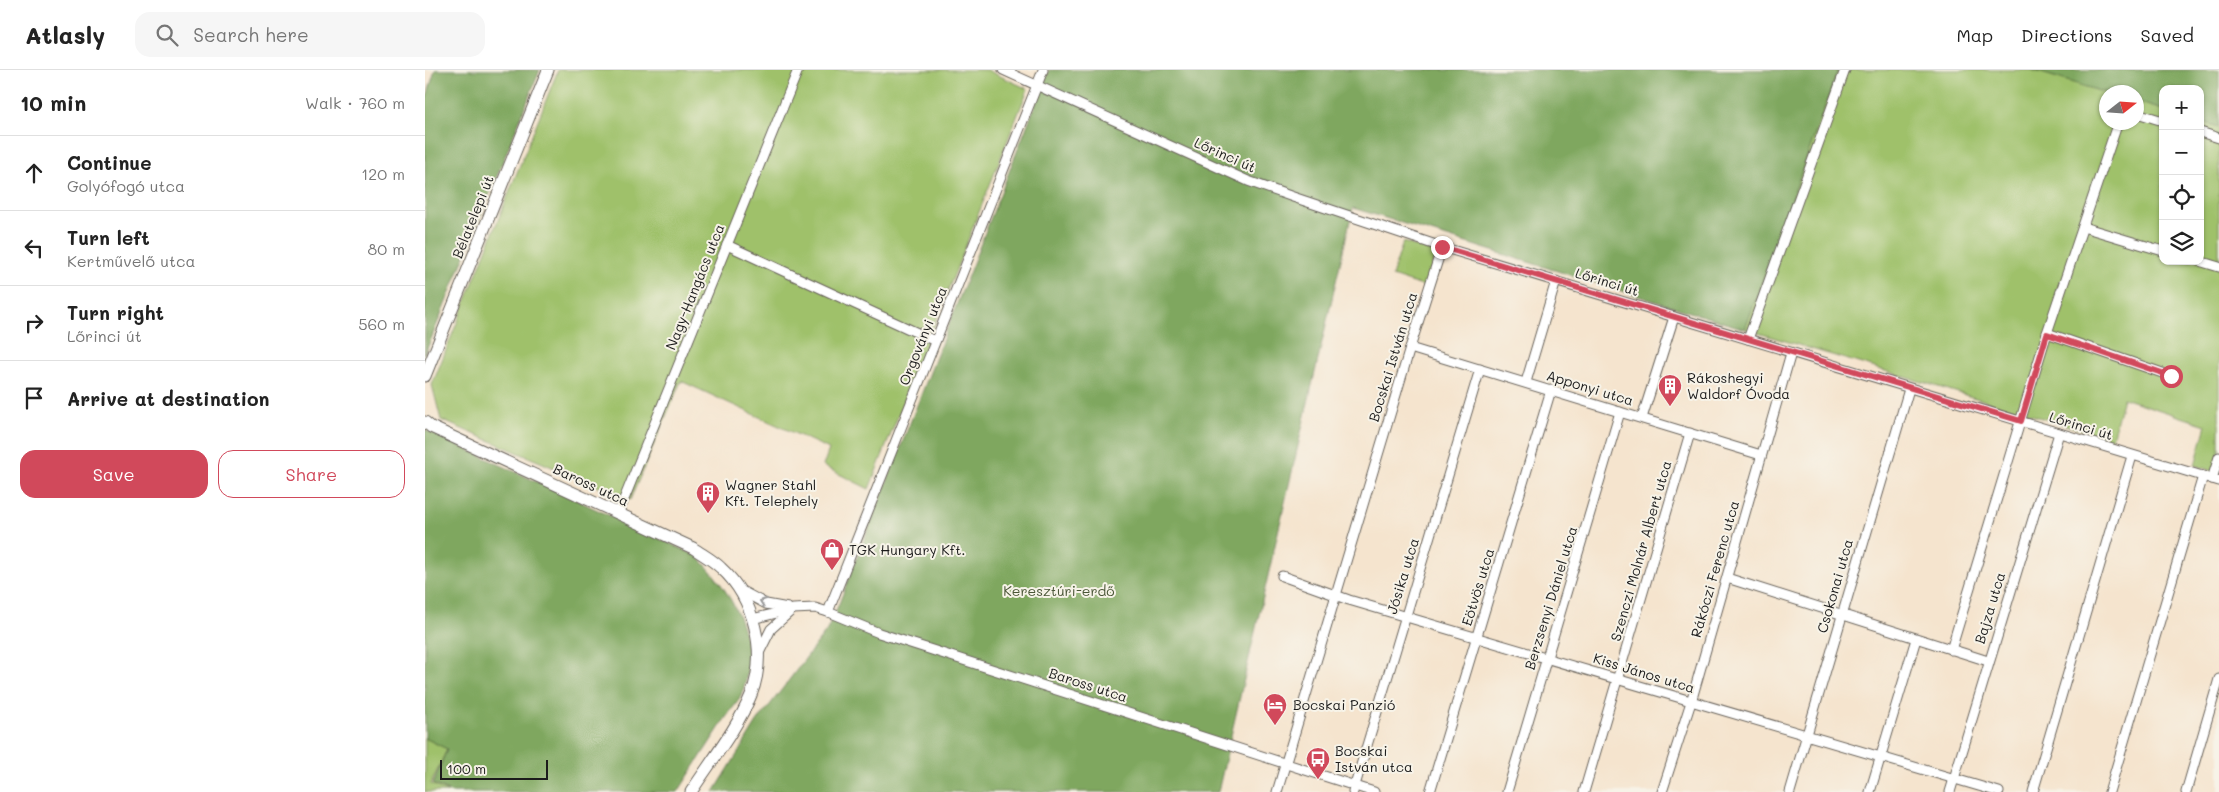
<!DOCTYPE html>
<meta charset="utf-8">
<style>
body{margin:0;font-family:Mali,sans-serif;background:#f6f6f6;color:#222}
.controls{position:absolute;right:15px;top:15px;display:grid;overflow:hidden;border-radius:10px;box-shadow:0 1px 4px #0004}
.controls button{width:45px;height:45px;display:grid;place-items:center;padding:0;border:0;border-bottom:1px solid #e0e0e0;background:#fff;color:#222;font:25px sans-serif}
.compass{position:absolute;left:1674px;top:15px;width:45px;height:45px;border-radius:50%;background:#fff;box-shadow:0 1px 4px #0004;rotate:73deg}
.scale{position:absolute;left:15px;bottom:12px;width:108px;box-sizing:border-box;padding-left:5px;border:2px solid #1c1c1c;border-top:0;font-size:14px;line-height:18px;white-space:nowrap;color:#1c1c1c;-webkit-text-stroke:4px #f7f3e8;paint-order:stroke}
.stop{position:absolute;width:15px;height:15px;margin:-11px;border:4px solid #d1495b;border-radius:50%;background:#fff}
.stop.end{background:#d1495b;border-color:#fff;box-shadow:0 1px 5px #0008}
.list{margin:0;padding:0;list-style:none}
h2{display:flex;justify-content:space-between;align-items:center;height:65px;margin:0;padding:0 20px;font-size:21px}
h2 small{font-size:16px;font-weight:400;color:#767676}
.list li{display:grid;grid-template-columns:32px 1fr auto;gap:15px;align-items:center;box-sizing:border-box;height:75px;padding:0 20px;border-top:1px solid #e0e0e0}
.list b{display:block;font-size:19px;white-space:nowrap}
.list p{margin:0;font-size:16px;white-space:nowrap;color:#767676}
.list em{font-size:16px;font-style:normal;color:#767676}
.actions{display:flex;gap:10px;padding:15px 20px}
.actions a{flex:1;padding:11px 0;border:1px solid #d1495b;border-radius:15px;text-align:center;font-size:18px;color:#d1495b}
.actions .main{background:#d1495b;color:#fff}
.icon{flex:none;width:28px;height:28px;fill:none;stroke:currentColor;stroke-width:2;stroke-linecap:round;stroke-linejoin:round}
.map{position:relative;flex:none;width:1794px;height:722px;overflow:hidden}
header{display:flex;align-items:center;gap:30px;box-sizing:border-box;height:70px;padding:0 25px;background:#fff;border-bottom:1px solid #e0e0e0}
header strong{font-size:24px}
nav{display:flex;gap:28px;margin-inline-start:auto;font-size:18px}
.search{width:350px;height:45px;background:#f6f6f6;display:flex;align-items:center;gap:12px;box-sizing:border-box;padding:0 18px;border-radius:15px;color:#767676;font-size:19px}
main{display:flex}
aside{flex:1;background:#fff}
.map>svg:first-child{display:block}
</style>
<header>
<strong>Atlasly</strong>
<div class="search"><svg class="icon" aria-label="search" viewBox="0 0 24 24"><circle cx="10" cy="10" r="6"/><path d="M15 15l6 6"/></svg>Search here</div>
<nav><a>Map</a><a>Directions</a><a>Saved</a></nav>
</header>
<main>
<aside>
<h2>10 min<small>Walk · 760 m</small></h2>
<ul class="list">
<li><svg class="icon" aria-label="ahead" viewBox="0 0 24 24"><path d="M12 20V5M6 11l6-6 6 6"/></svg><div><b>Continue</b><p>Golyófogó utca</p></div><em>120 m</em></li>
<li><svg class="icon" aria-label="left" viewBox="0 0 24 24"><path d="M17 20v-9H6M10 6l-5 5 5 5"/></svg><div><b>Turn left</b><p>Kertművelő utca</p></div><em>80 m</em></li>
<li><svg class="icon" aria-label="right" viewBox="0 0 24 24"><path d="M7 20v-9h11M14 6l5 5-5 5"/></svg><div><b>Turn right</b><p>Lőrinci út</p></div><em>560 m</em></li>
<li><svg class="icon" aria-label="arrive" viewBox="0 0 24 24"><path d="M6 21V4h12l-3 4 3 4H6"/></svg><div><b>Arrive at destination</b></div></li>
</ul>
<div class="actions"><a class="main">Save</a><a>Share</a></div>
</aside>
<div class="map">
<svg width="1794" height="722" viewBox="0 0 1794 722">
<rect width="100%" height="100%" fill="#f7f3e8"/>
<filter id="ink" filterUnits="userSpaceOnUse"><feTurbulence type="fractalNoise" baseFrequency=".02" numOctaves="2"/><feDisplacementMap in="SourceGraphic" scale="10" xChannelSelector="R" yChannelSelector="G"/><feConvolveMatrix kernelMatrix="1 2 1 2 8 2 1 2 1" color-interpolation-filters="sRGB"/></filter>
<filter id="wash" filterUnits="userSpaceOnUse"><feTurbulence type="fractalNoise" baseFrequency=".0096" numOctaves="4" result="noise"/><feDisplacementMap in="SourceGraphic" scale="20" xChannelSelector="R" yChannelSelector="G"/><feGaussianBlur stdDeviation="1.12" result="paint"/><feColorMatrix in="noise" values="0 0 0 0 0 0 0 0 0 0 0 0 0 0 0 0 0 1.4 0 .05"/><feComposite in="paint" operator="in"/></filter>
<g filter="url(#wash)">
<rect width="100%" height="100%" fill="#f5e4ce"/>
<g fill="#9fc16a" stroke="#5e6e43">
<path d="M 133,0 L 562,0 L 603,19 L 444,419 L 398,396 L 404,379 L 256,311 L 205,430 L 16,350 L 7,315 Z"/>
<path d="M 1413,0 L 1607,0 L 1681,23 L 1682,52 L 1712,52 L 1712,32 L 1738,40 L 1738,191 L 1775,191 L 1775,51 L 1794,57 L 1794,404 L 1770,395 L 1781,355 L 1698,328 L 1687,369 L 1320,259 Z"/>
<path d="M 978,172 L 1011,183 L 1000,217 L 967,206 Z"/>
<path d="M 0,668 L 22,679 L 6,714 L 23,722 L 0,722 Z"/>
</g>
<g fill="#7fa75e" stroke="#4e623d">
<path d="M 10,0 L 115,0 L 0,284 L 0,33 Z"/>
<path d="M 624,0 L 1413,0 L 1320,259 L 928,138 L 793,722 L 289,722 L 332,652 L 402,560 L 413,536 Z"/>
<path d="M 1607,0 L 1794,0 L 1794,57 L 1775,51 L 1775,19 L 1738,19 L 1738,40 L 1712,32 L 1712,22 L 1681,23 Z"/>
<path d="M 0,360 L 272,486 C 307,521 336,572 317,623 C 313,633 304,642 298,652 C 283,675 268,699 253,722 L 25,722 L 8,714 L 22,679 L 0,668 Z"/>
</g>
</g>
<g filter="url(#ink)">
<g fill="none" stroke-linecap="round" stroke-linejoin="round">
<g stroke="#68625a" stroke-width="11">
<g id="minor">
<path d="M 578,0 L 823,111 L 868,127 L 1017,177 L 1794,411"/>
<path d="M 1712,43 L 1738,51"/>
<path d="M 1775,62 L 1794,68"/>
<path d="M 1658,157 L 1738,181"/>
<path d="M 302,175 L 510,271"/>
<path d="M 1774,191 L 1794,197"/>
<path d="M 1622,263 L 1746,306"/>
<path d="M 1323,269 L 1420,0"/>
<path d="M 985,278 L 1336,385"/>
<path d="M 1101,312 L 1131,211"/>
<path d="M 1217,348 L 1249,247"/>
<path d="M 1787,409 L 1794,387"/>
<path d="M 193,444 L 373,0"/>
<path d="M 857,506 L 924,530 L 1574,722"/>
<path d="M 1302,508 L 1563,591"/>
<path d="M 315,520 L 341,534 L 363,538"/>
<path d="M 403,542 L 618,0"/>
<path d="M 327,549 L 368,539 L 390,538 L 403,542 L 454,563 L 949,722"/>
<path d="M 1526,580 L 1622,263 L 1693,52"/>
<path d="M 334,583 L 346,559 L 366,541"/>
<path d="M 852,722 L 985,278 L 1017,177"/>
<path d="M 928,722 L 1055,299"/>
<path d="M 1005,722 L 1126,320"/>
<path d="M 1082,722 L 1195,342"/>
<path d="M 1159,722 L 1265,363"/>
<path d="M 1237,722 L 1266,632 L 1366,283"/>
<path d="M 1365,722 L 1484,319"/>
<path d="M 1445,722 L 1491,569"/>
<path d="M 1525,722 L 1634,363"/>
<path d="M 1608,722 L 1707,386"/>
<path d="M 1684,722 L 1778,406"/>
<path d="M 1761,722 L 1794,609"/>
</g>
</g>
<g stroke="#68625a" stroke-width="13">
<g id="major">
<path d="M 0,306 L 123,0"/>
<path d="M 0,352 L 6,357 L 268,478 C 278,485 288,490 296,498 C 329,528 343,583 326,625 C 312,659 286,691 266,722"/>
</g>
</g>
<use href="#minor" stroke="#fff" stroke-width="9"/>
<use href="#major" stroke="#fff" stroke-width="11"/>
</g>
<defs><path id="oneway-chevron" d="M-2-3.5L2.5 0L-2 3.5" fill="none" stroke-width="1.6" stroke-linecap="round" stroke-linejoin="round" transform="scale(1.25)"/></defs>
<use stroke="#999" href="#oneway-chevron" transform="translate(338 532) rotate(-160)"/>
</g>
<g fill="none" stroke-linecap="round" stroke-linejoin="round" filter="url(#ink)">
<path stroke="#d1495b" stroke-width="6" d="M 1017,177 L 1596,351 L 1622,264 L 1746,306"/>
</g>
<defs>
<g id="building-pin" transform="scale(1.25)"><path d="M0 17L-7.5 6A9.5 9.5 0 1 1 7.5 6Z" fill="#d1495b" stroke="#f7f3e8"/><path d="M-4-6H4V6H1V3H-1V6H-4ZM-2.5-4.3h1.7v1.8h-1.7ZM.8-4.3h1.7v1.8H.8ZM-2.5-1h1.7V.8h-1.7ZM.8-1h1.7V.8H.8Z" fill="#fff"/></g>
<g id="shop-pin" transform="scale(1.25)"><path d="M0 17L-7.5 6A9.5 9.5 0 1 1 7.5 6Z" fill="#d1495b" stroke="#f7f3e8"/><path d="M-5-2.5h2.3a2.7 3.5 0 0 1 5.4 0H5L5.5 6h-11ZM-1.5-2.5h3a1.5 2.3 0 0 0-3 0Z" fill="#fff"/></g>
<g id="hotel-pin" transform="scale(1.25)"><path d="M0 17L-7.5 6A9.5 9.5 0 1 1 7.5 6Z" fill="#d1495b" stroke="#f7f3e8"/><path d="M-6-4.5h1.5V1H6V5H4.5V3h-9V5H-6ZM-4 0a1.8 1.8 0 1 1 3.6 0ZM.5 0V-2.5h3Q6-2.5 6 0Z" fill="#fff"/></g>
<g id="bus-pin" transform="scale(1.25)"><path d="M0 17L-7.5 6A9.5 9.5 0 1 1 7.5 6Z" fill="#d1495b" stroke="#f7f3e8"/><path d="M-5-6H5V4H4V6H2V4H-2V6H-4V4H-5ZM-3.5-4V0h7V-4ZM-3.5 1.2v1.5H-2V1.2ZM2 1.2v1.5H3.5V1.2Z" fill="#fff"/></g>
</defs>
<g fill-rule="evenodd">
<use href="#building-pin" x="1245" y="316"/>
<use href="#building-pin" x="283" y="423"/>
<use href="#shop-pin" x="407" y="480"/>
<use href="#hotel-pin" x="850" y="635"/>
<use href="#bus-pin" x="893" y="689"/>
</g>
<g text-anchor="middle" stroke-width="4" stroke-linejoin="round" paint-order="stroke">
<g font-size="14" fill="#1c1c1c" stroke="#f7f3e8">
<text transform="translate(800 85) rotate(24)" y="5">Lőrinci út</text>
<text transform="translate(48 147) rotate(-68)" y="5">Bélatelepi út</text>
<text transform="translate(1182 212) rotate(17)" y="5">Lőrinci út</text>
<text transform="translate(270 217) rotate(-68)" y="5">Nagy-Hangács utca</text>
<text transform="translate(498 266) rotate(-68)" y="5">Orgoványi utca</text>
<text transform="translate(968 287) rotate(-73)" y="5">Bocskai István utca</text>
<text transform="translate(1165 318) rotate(17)" y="5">Apponyi utca</text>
<text transform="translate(1656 356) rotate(17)" y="5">Lőrinci út</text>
<text transform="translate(166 415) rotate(25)" y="5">Baross utca</text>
<text transform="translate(1216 481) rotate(-74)" y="5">Szenczi Molnár Albert utca</text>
<text transform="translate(1290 499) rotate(-74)" y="5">Rákóczi Ferenc utca</text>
<text transform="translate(978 506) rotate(-73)" y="5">Jósika utca</text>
<text transform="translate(1410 516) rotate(-74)" y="5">Csokonai utca</text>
<text transform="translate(1053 517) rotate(-73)" y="5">Eötvös utca</text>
<text transform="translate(1126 528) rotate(-73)" y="5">Berzsenyi Dániel utca</text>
<text transform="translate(1565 538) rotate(-73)" y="5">Bajza utca</text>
<text transform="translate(1219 603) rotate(17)" y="5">Kiss János utca</text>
<text transform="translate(663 615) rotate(18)" y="5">Baross utca</text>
</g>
<g font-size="14" fill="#1c1c1c" stroke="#f7f3e8" text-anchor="start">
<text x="1262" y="313">Rákoshegyi<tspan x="1262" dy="16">Waldorf Óvoda</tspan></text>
<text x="300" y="420">Wagner Stahl<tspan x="300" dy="16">Kft. Telephely</tspan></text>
<text x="424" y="485">TGK Hungary Kft.</text>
<text x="868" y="640">Bocskai Panzió</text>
<text x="910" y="686">Bocskai<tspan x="910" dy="16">István utca</tspan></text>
</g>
<g font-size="14" fill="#4a5637" stroke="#f7f3e8">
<text x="634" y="526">Keresztúri-erdő</text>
</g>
</g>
</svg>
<div class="controls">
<button>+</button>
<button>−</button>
<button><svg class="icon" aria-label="locate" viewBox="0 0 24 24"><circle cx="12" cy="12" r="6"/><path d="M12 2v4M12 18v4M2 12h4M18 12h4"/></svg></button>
<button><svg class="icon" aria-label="layers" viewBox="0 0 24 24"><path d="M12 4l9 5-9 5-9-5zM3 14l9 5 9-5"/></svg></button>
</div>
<svg class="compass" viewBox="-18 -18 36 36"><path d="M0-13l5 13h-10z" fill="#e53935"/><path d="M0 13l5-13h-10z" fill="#767676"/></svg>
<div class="scale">100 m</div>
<div class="stop" style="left:1746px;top:306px"></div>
<div class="stop end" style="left:1017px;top:177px"></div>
</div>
</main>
